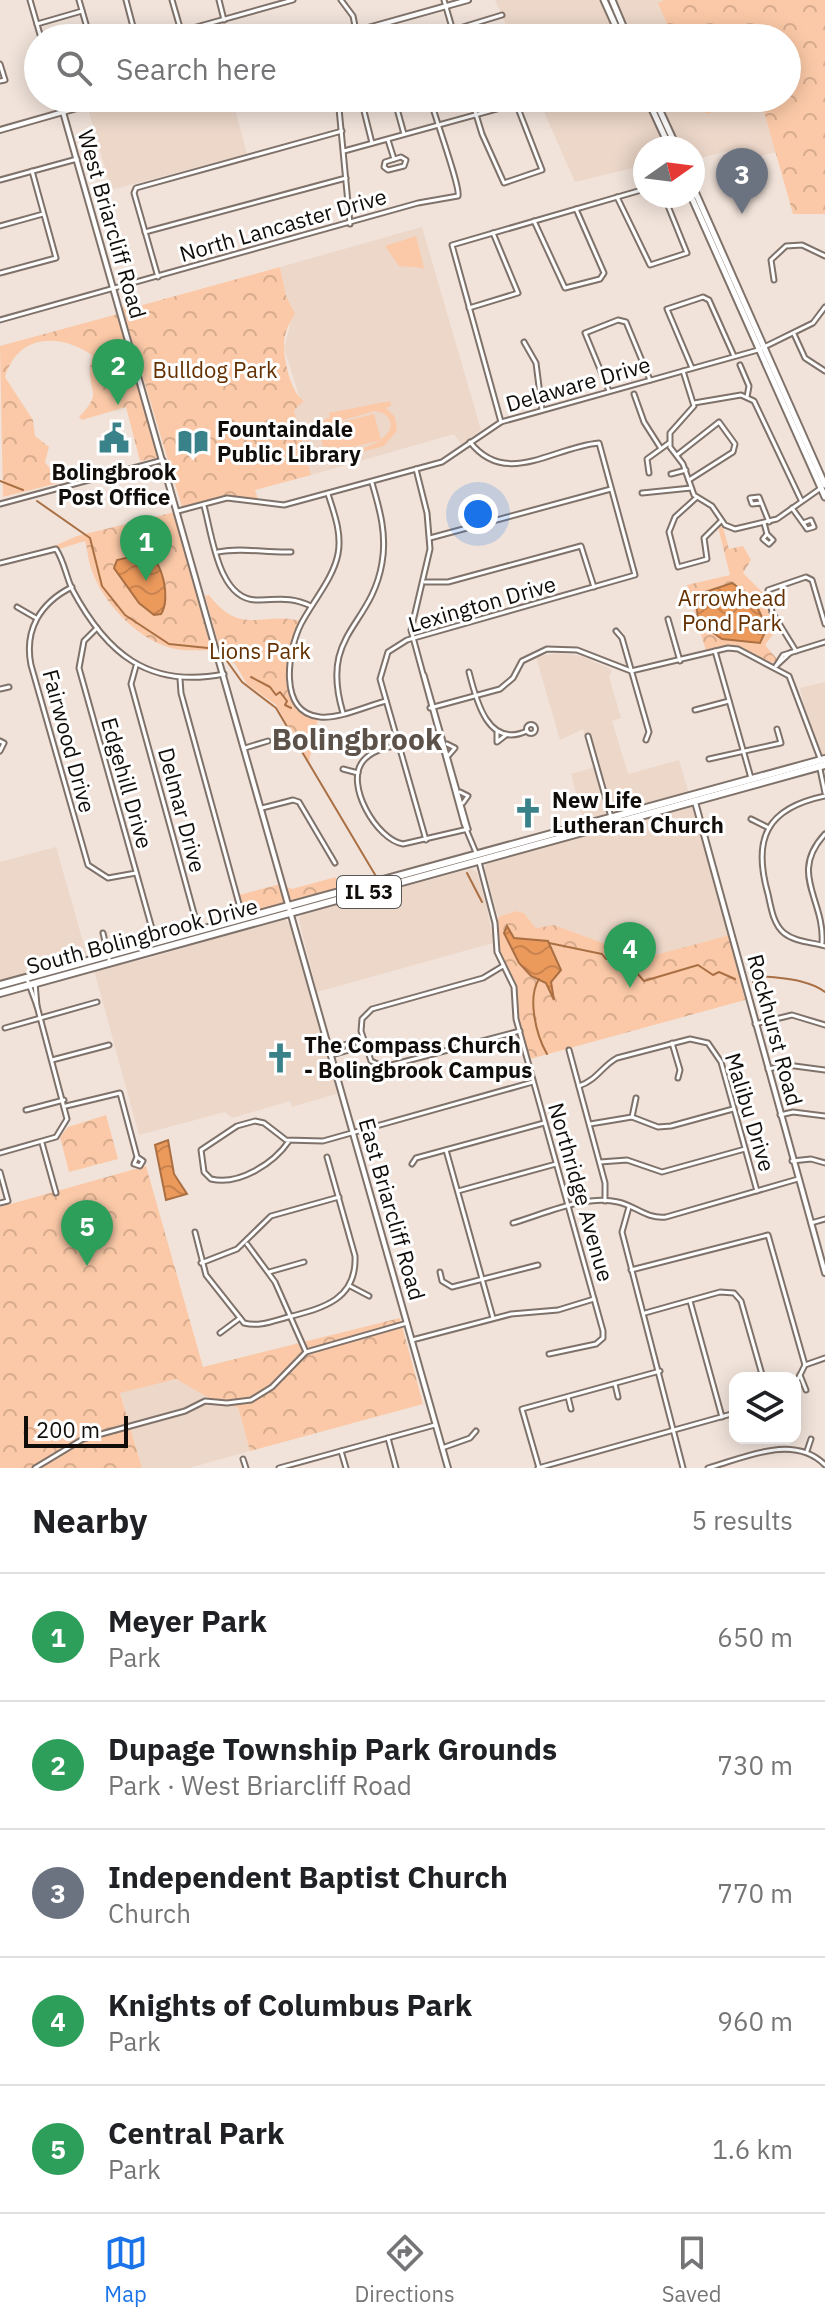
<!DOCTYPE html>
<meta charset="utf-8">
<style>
body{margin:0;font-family:"IBM Plex Sans",sans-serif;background:#f2f2f2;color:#202124}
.controls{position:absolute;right:24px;bottom:24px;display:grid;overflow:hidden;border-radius:16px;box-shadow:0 4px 20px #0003}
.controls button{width:72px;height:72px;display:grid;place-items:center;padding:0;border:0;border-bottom:2px solid #e0e0e0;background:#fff;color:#202124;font:40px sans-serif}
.compass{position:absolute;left:633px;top:136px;width:72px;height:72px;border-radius:50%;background:#fff;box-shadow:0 4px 20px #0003;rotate:76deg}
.scale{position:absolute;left:24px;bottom:20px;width:104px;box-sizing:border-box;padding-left:8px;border:4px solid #110d0a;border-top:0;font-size:22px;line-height:28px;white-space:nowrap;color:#110d0a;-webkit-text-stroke:6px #fff;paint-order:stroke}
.you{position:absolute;left:478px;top:514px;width:28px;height:28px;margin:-20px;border:6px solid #fff;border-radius:50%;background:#1a73e8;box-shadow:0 0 0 12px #1a73e833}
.badge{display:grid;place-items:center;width:52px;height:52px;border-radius:50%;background:#1a73e8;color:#fff;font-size:26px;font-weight:700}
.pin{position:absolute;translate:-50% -66px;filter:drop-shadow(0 2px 4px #0008)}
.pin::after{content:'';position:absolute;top:42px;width:28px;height:24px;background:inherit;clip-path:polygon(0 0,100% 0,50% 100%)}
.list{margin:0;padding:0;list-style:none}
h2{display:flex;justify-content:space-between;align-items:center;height:104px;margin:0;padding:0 32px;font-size:34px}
h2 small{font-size:26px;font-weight:400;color:#757577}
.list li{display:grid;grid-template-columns:52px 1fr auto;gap:24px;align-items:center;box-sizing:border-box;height:128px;padding:0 32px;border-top:2px solid #e0e0e0}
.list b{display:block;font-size:30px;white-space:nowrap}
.list p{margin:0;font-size:26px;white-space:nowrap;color:#757577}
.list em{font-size:26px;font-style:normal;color:#757577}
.icon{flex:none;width:44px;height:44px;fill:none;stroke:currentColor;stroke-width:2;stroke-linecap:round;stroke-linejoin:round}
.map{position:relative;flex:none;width:825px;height:1468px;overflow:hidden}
.search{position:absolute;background:#fff;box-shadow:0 4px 20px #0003;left:24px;right:24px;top:24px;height:88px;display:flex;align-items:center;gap:20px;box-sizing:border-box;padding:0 28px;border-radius:44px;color:#757577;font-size:30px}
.sheet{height:744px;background:#fff}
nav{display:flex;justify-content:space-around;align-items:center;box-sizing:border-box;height:112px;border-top:2px solid #e0e0e0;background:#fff;font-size:22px;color:#757577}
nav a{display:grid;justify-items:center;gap:4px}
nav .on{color:#1a73e8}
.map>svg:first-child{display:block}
</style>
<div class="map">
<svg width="825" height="1468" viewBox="0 0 825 1468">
<defs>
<pattern id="park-crowns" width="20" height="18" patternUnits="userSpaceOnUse" patternTransform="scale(2)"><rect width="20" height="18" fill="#fbc9a7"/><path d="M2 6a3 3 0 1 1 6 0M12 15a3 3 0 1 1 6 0" fill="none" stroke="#d6ab8e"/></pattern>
<pattern id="water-waves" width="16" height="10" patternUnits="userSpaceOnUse" patternTransform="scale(2)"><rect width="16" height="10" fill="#ec995c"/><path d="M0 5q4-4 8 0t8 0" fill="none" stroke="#c9834f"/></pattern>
</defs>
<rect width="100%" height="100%" fill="#f1e3da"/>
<g fill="#ecd7c9">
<path d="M 495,0 L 601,0 L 618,38 L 512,38 Z"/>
<path d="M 613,0 L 664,0 L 658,3 L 673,38 L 630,38 Z"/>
<path d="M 122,98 L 232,98 L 247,154 L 111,190 L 88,108 Z"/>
<path d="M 538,98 L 644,98 L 667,148 L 645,148 L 645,165 L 575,182 Z"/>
<path d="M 657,98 L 699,98 L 706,114 L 761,101 L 776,152 L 739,161 L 735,149 L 693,160 L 693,148 L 678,148 Z"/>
<path d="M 422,227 L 481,430 L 462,445 L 454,434 L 311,475 L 294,410 L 300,399 L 284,348 L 294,310 L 286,296 L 280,267 Z"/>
<path d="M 558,653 L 581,656 L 612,670 L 609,677 L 621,718 L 612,721 L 628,774 L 679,760 L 689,794 L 584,824 L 571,774 L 595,767 L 583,729 L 560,740 L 536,657 Z"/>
<path d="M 825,682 L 825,757 L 823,757 L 812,735 L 800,688 Z"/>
<path d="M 692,806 L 730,935 L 644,958 L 554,925 L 536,928 L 524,913 L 516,911 L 498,917 L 485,870 L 486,863 Z"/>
<path d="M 56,847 L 88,959 L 0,982 L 0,862 Z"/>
<path d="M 471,869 L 477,872 L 487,907 L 493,943 L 317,992 L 299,920 L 302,913 Z"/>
<path d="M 283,918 L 290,924 L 339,1093 L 292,1107 L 290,1101 L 232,1118 L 225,1112 L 139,1135 L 94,970 L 150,958 Z"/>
<path d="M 170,1379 L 182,1381 L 210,1398 L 208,1404 L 238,1407 L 250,1451 L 189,1468 L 142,1468 L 120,1392 Z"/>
</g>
<g fill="#fbc9a7" fill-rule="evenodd">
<path d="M 416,236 L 424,268 L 399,266 L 385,246 Z"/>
<path d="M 390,401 L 391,406 L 386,408 L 395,417 L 397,431 L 384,446 L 318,464 L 306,450 L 307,429 L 330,417 L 329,413 ZM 375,411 C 381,412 387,414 390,421 C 401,452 278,473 315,428 Z"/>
<path d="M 374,414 L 381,440 L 325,454 L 318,428 Z"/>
</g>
<g fill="url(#park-crowns)">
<path d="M 664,0 L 825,0 L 825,214 L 793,214 L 761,101 L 706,114 L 699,98 L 787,98 L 787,38 L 673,38 L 658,3 Z"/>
<path d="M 280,267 L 286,296 L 295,313 C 292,320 286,328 285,336 C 281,352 290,393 304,401 L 294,410 L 311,475 L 255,490 L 258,499 L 223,496 L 182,507 L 122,307 L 137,303 L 139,306 Z"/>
<path d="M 118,314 L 160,457 L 140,461 L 126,407 L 82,420 L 79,417 C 104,391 88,394 90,367 C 90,363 92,359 92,355 C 59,333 18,334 5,377 L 33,420 L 35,436 L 49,447 L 45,462 L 56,477 L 70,480 L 3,497 L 0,346 Z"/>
<path d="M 175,512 L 214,650 C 198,650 180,652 165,646 C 134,635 103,602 92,571 C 88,561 88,551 85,541 L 59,549 L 54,546 L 77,536 Z"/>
<path d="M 718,527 L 723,527 L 729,549 L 743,546 L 751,560 L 743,573 L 763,593 L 778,628 L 765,645 L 777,659 L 773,663 L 735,646 L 706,651 L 687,585 L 730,575 Z"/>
<path d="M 209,595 C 241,637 262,611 300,621 C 287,653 274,707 318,719 L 309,762 L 276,705 L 247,684 L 235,664 L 222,657 L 205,596 Z"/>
<path d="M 336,877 L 339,891 L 245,916 L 239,895 L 280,884 L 292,889 Z"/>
<path d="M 516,911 L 524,913 L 536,928 L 554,925 L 644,958 L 730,935 L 745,1000 L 530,1059 L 517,1012 L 516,985 L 500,954 L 498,917 Z"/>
<path d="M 106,1115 L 118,1159 L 69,1172 L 60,1137 L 68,1127 Z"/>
<path d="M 146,1166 L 203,1367 L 400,1318 L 423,1404 L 250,1451 L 238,1407 L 207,1404 L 209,1398 L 176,1379 L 120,1393 L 142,1468 L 0,1468 L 0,1207 Z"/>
</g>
<g fill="url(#water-waves)" stroke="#aa6f43" stroke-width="2">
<path d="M 147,553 C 163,562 171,599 161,614 L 154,615 L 139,603 L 114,568 L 117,560 Z"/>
<path d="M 732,583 L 753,598 L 767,628 L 760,643 L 722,639 L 698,622 L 696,595 Z"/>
<path d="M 507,926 L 514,938 L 548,941 L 561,970 L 551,982 L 554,1000 L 546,983 L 531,976 L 519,963 L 504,933 Z"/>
<path d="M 168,1140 L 174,1174 L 187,1194 L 166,1200 L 155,1145 Z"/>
</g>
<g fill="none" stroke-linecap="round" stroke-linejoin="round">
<g stroke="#aa6f43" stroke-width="2">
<path d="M 0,481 L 23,490"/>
<path d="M 37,501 L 90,538 L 102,586 L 125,615 L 169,644 L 208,648"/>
<path d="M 227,661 L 242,682 L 276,708 L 377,878"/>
<path d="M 251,677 L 270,687 L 276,695 L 280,692 L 287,701 L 285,705 L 291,708"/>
<path d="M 467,873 L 482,902"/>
<path d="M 549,943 L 602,954 L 606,959 L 616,955 L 625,970 L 636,972 L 644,981 L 698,965 L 713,975 L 719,972 L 735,979"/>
<path d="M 539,979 C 527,998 536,1035 547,1054"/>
<path d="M 753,982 L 756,975 C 780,979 806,978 825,992"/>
</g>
<g stroke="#7f726a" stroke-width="7">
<g id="minor">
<path d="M 30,0 L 41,38"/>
<path d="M 79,0 L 90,38"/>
<path d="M 126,0 L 136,38"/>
<path d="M 172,0 L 181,31"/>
<path d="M 219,0 L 224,20"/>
<path d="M 341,0 L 353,16 L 356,31"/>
<path d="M 444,0 L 455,38"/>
<path d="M 37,24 L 82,11"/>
<path d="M 204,26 L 208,38"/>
<path d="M 453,30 L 502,15"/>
<path d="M 157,38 L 293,0"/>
<path d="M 0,64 L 5,80 L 0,81"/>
<path d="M 59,98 L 63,112"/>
<path d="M 338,98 L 350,224"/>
<path d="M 394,98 L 404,134"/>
<path d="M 471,98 L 482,134 L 504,183 L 542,170 L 514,98"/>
<path d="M 362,103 L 372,143"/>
<path d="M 261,106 L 289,98"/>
<path d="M 388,140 L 394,159"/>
<path d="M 344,151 L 537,98"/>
<path d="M 401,157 L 406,160 L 404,166 L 388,170 L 384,167 L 385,162 Z"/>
<path d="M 0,180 L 77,159"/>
<path d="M 617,197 L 650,265 L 687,253 L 664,196"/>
<path d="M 534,221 L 565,288 L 600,279 L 604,273 L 576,209"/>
<path d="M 0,226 L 43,214"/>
<path d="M 145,232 L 346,178"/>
<path d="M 0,273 L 56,258 L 32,171"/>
<path d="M 158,277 L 134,193 L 136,188 L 342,131"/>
<path d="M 774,280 L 771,260 L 786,246 L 802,245 L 825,256"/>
<path d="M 469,308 L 518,293 L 493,233"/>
<path d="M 0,320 L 418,203 L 458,196 C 461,188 434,115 430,98"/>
<path d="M 794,334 L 805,358 L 825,371"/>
<path d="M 524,342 L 536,363 L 542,410"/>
<path d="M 740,365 L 749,386 L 747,397"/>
<path d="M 692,368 L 667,309 L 703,297 L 709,300 L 734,356"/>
<path d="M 683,371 L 694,406 L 670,433 L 670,447 L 683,464 L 694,495 L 712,506 L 725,525 L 735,529 L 777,519 L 821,488"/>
<path d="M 609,391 L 585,333 L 618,320 L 626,322 L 650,380"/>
<path d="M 634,394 L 644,422 L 660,447"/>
<path d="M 694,403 L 741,395 L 754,401 L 801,500"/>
<path d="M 501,422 L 452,245 L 645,189"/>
<path d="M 677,455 L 719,422 L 735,444 L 733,452 L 689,480"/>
<path d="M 416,469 L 427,513 L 430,549 L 411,630 L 464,824 L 477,855"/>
<path d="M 649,473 L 647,459 L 669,443"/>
<path d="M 671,474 L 686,470"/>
<path d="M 642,493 L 691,488"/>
<path d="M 328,494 C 334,513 342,533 338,554 C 333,579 313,601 301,624 C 288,650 277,713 320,717 C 340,719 366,706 386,701"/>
<path d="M 696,498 L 675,517 L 669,532 L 678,567 L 707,559 L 704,538 L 721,521"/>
<path d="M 474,502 L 481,526"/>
<path d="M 761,503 L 752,504 L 750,498 L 759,497 L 769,522"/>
<path d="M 0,504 L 163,460"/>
<path d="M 204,506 C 212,534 218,599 256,600 C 278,600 290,596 311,606"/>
<path d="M 792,508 L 805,526 L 807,529 L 814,527 L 811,520 L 803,523"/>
<path d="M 178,511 L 227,498 L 284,505 L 442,462 L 501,422 L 758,350 L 813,323 L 825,307"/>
<path d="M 764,523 L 767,534 L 763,539 L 769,544 L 773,540 L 767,534"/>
<path d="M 430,538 L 611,489"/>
<path d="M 218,552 C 242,547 265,553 291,552"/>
<path d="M 0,563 L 56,549 C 64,561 66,576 72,589 C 106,653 148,689 224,674"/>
<path d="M 425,582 L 448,582 L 581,546 L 594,587"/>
<path d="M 72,587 C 40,603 24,630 31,665 L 88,865 L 108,878 L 136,873"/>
<path d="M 17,607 L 36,618"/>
<path d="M 668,619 L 680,661"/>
<path d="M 825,624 L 812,580 L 806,577 L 768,590 L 772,612 L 796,651 L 825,642"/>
<path d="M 97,628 L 84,641 L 79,668 L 156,943"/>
<path d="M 616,631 L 622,638 L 649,732 L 646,740"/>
<path d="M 715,651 L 751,778"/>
<path d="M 136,666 L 131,684 L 195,917 L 191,924 L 154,935"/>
<path d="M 776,666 L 783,655 L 796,651"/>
<path d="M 776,666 L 790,653"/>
<path d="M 469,672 C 476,700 488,749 527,731"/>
<path d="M 424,675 L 468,829"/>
<path d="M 180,679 L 181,693 L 239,904 L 243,907"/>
<path d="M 0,689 L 9,687"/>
<path d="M 430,708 L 500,689 L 513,678 L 522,661 L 547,649 L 577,650 L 631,671 L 728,648 L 738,649 L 789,676 L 821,761"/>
<path d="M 695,710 L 729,701"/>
<path d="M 343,713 C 319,633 371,628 382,563 C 387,535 380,510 372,483"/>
<circle cx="531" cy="729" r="4.5"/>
<path d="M 497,732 L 497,742 L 506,735"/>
<path d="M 588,736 L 611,817"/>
<path d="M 0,741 L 4,743 L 0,751"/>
<path d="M 447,744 L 455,748 L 449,755"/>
<path d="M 398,745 C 386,748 372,750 363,761 C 344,784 377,840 403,844 L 468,829"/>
<path d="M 245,748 L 268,741"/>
<path d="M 709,759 L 781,743 L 777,729"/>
<path d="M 343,769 L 358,773"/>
<path d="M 820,769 L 825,793"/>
<path d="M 460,792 L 468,796 L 463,803"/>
<path d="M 825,796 C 767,808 752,838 768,894 C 771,907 773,924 784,933 C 795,942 811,942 825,946"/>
<path d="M 262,808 L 293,800 L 299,802 L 335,863"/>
<path d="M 751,819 L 769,828"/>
<path d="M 426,840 L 380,679 L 388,652 L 407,640 L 635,575 L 599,443 C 553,447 506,488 470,442"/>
<path d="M 479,862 L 495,923 L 497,952 L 514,987 L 516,1019 L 603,1331 L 603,1338 L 596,1344 L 549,1354"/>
<path d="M 103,933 L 110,963"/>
<path d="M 822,943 C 825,899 788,874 825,834"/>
<path d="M 503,966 L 483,978 L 372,1009 L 362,1019 L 361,1031 L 371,1061 L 384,1067 L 520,1031"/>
<path d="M 35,983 L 37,1006"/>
<path d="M 755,1024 L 792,1015 L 825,1025"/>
<path d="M 5,1028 L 97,1002"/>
<path d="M 672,1043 L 680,1070 L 678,1078"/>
<path d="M 331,1049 L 363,1039"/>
<path d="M 569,1050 L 605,1183 L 605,1201"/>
<path d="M 332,1055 L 363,1046"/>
<path d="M 52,1060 L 109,1045"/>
<path d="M 768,1069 L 787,1065 L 825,1070"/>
<path d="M 579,1086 C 597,1080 602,1066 617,1058 L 690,1039 L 708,1043 L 721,1062 L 757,1191"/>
<path d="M 66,1106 L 120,1093 L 137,1157 L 143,1161 L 140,1166 L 134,1164 L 137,1157"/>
<path d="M 26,1110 L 64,1100"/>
<path d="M 780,1115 L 793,1112 L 825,1116"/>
<path d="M 632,1117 L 636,1098"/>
<path d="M 590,1124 L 632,1117 L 658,1127 L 671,1126 L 733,1109"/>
<path d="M 289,1141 C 274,1163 239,1186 211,1179 L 204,1172 L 201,1150 L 237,1126 L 255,1121 L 264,1123 L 286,1140 L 323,1141 L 533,1082"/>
<path d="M 42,1143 L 56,1193"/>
<path d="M 446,1150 L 493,1318"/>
<path d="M 0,1153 L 56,1137 L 67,1119 L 37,1006 L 27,979"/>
<path d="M 792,1161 L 811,1159 L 825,1163"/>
<path d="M 600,1162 L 627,1160 L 662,1172 L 745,1149"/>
<path d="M 412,1164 L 416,1158 L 544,1123"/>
<path d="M 0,1172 L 8,1201 L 0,1203"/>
<path d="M 458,1191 L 556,1164"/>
<path d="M 629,1207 L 622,1232 L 683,1468"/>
<path d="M 513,1223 C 544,1214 586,1194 618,1202 C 636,1206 646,1219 666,1217 L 798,1179"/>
<path d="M 811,1223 L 825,1219"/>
<path d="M 195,1232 L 206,1275 L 244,1323 C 259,1327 273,1321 288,1317 C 324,1308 357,1299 355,1256 L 327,1157"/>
<path d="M 247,1244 L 275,1282 L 306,1352"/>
<path d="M 201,1263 L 237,1249 L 271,1216 L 339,1197"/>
<path d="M 631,1270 L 768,1235 L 805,1365"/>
<path d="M 269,1272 L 304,1262"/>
<path d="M 440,1272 L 442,1281 L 452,1287 L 538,1265"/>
<path d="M 350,1286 L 369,1296"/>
<path d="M 690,1301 L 722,1417"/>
<path d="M 645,1313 L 720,1292 L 734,1293 L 741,1301 L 763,1378"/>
<path d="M 220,1333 L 240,1318"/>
<path d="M 412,1340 L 511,1314 L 558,1310 L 594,1299"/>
<path d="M 800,1375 L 806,1390"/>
<path d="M 615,1384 L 618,1397"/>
<path d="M 795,1385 L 805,1365 L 825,1358"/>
<path d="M 568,1397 L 571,1409"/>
<path d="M 388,1438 L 396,1468"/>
<path d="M 442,1448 L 470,1438 L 476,1431"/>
<path d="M 341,1451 L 346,1468"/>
<path d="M 807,1451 L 811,1439"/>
<path d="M 243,1459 L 246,1468"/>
<path d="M 35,1468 L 83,1439 L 185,1411 L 205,1401 L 227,1403 L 251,1400 L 272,1387 L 306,1352 L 407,1323"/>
<path d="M 279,1468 L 435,1425"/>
<path d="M 538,1468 L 735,1413"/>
<path d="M 539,1468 L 522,1409 L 660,1371"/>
<path d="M 708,1468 C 744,1458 794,1433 825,1465"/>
</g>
</g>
<g stroke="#7f726a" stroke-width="8">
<g id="tertiary">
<path d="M 332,38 L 468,0"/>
<path d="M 63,112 L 448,1468"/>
<path d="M 0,130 L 112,98"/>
<path d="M 695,802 L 825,1273"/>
</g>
</g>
<g stroke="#7f726a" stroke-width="9">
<g id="secondary">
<path d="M 604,0 L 621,38"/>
<path d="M 612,0 L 628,38"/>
<path d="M 647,98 L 670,148"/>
<path d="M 654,98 L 677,148"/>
<path d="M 693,187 L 825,485"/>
<path d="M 691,196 L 825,497"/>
</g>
</g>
<g stroke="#7f726a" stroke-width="10">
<g id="primary">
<path d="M 0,985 L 825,759"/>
<path d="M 0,993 L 825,765"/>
</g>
</g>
<use href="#minor" stroke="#fff" stroke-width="3"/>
<use href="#tertiary" stroke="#fff" stroke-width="4"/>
<use href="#secondary" stroke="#fff" stroke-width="5"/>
<use href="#primary" stroke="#fff" stroke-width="6"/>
</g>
<defs>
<g id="civic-bare" transform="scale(2.4)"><path d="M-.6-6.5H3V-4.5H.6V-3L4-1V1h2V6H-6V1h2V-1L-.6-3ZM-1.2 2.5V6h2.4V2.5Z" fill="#3a828a" stroke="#fff" stroke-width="2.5" paint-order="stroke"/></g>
<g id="library-bare" transform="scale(2.4)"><path d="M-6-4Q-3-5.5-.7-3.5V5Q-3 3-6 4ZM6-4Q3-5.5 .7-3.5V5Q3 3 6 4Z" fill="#3a828a" stroke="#fff" stroke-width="2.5" paint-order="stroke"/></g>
<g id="church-bare" transform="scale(2.4)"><path d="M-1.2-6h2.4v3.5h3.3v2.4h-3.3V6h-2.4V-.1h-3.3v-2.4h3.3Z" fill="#3a828a" stroke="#fff" stroke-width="2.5" paint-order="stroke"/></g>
</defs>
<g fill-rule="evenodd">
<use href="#civic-bare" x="114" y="438"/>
<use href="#library-bare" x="193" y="442"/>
<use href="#church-bare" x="528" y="813"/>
<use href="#church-bare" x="280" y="1058"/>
</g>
<g text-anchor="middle" stroke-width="6" stroke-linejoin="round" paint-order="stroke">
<rect fill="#fff" stroke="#585654" stroke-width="2" x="337" y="876" width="64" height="32" rx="6"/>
<g font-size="20" font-weight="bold" fill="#110d0a">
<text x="369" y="899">IL 53</text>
</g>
<g font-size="22" fill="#110d0a" stroke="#fff">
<text transform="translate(112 224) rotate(74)" y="8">West Briarcliff Road</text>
<text transform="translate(283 225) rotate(-16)" y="8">North Lancaster Drive</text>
<text transform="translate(578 384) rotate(-16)" y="8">Delaware Drive</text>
<text transform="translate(482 604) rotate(-16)" y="8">Lexington Drive</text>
<text transform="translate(69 741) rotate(75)" y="8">Fairwood Drive</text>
<text transform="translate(127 783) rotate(74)" y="8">Edgehill Drive</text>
<text transform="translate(182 810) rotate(75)" y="8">Delmar Drive</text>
<text transform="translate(142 936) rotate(-15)" y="8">South Bolingbrook Drive</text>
<text transform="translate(775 1030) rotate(75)" y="8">Rockhurst Road</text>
<text transform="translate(750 1112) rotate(73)" y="8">Malibu Drive</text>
<text transform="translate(581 1192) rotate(74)" y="8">Northridge Avenue</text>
<text transform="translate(392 1209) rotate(74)" y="8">East Briarcliff Road</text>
</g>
<g font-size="22" fill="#653000" stroke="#fff">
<text x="215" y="378">Bulldog Park</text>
<text x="732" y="606">Arrowhead<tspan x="732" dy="25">Pond Park</tspan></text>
<text x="260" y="659">Lions Park</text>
</g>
<g font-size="22" font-weight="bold" fill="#110d0a" stroke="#fff" text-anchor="start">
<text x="217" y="437">Fountaindale<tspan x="217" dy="25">Public Library</tspan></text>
<text x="114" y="480" text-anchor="middle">Bolingbrook<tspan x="114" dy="25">Post Office</tspan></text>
<text x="552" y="808">New Life<tspan x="552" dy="25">Lutheran Church</tspan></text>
<text x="304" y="1053">The Compass Church<tspan x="304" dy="25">- Bolingbrook Campus</tspan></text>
</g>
<g font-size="30" font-weight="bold" fill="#5d524a" stroke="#fff">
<text x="357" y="750">Bolingbrook</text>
</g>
</g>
</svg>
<div class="controls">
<button><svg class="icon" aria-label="layers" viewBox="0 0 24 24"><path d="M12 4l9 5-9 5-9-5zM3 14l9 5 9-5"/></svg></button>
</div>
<svg class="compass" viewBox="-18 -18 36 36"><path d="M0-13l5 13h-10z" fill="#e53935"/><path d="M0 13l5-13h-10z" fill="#757577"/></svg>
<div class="scale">200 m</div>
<div class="you"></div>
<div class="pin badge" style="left:146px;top:581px;background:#2e9e5b">1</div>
<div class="pin badge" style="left:118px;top:405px;background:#2e9e5b">2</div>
<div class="pin badge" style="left:742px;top:214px;background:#6b7280">3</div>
<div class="pin badge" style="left:630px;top:988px;background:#2e9e5b">4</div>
<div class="pin badge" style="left:87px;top:1266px;background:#2e9e5b">5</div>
<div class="search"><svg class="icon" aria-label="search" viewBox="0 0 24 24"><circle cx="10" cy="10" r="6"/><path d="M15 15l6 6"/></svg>Search here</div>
</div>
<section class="sheet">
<h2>Nearby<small>5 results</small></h2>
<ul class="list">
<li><span class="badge" style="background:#2e9e5b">1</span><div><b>Meyer Park</b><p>Park</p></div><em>650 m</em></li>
<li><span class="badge" style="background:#2e9e5b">2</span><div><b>Dupage Township Park Grounds</b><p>Park · West Briarcliff Road</p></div><em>730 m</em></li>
<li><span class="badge" style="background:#6b7280">3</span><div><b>Independent Baptist Church</b><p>Church</p></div><em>770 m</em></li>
<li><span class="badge" style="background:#2e9e5b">4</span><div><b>Knights of Columbus Park</b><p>Park</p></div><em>960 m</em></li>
<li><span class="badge" style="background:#2e9e5b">5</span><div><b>Central Park</b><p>Park</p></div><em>1.6 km</em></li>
</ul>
</section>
<nav>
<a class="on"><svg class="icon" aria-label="map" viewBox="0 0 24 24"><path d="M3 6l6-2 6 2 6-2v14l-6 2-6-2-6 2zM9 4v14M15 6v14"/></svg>Map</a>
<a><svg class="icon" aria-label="directions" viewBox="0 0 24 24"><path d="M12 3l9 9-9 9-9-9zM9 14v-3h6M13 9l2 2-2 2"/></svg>Directions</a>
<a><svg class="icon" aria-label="saved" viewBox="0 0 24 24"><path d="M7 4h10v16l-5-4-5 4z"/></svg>Saved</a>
</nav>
